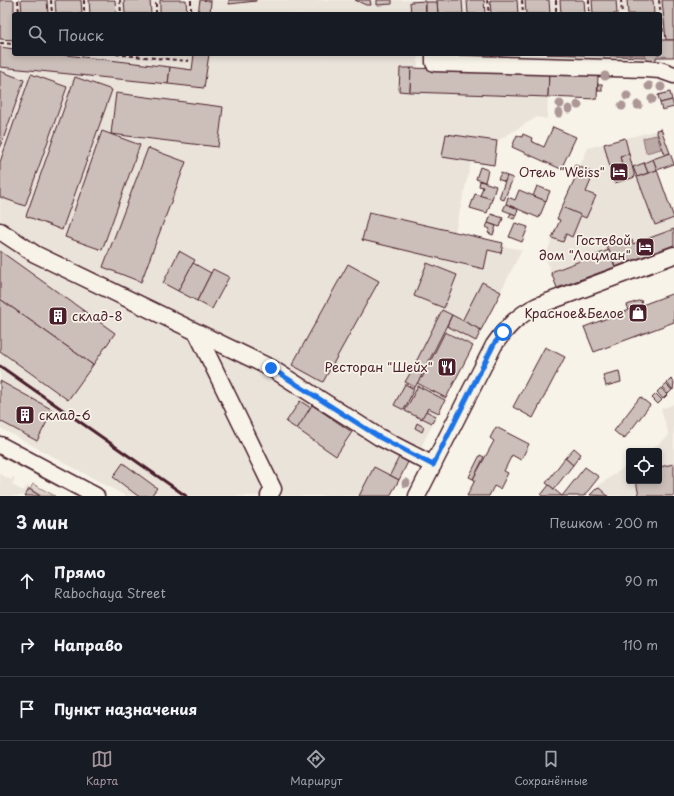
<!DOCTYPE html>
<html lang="ru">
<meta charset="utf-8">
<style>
body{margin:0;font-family:"Playpen Sans",sans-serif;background:#242831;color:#f1f3f6}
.controls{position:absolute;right:12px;bottom:12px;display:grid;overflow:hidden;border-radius:4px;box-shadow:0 2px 6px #0003}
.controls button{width:36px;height:36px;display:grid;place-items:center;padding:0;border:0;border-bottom:1px solid #363941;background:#171b24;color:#f1f3f6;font:20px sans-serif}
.stop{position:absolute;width:12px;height:12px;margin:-9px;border:3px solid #1a73e8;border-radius:50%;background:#fff}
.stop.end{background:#1a73e8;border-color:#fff;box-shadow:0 1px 4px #0008}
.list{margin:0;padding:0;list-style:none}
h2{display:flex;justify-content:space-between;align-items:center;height:52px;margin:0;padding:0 16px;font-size:17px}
h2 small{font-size:13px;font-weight:400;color:#9ea1a6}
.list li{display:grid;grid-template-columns:26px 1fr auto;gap:12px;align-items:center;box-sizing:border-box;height:64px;padding:0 16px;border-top:1px solid #363941}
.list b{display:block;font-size:15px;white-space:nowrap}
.list p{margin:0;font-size:13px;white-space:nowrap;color:#9ea1a6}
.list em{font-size:13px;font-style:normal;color:#9ea1a6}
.icon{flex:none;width:22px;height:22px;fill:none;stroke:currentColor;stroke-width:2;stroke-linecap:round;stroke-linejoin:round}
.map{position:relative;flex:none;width:674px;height:496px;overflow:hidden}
.search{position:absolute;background:#171b24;box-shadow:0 2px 6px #0003;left:12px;right:12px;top:12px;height:44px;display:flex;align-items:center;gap:10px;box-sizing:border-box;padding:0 14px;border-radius:4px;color:#9ea1a6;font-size:15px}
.sheet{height:244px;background:#171b24}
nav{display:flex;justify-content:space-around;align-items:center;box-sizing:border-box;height:56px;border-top:1px solid #363941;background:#171b24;font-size:11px;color:#9ea1a6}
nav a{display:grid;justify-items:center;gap:2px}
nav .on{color:#a6949b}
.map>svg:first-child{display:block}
</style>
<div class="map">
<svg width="674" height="496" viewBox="0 0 674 496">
<rect width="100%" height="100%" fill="#f7f3e8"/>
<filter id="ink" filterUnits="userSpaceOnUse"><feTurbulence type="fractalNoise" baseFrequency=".025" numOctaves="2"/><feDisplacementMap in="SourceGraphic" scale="8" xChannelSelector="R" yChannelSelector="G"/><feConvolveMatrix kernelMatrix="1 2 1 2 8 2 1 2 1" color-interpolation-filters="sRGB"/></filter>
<g filter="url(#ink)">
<g fill="#eae3da">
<path d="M 0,0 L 674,0 L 674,57 L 656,57 L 646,62 L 660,54 L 660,14 L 14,14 L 14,54 L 420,54 L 418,56 L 418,68 L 549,73 L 547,119 L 537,117 L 497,141 L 494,165 L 471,162 L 455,232 L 503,243 L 503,246 L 522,250 L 421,447 L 415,449 L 390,496 L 126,496 L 0,428 Z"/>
<path d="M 661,129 L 674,164 L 657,170 L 674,215 L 674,245 L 557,288 L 545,256 L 560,221 L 557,219 L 588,148 Z"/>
<path d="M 674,404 L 674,496 L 588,496 L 598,486 L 629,464 L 629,481 L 659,481 L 659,451 L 648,451 L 669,436 L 661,409 Z"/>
<path d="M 0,474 L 11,480 L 13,477 L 15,478 L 12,485 L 24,491 L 27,486 L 30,487 L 29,490 L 40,496 L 0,496 Z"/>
</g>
<g fill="#ded4cc" stroke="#947a7c">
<path d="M 0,449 L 87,496 L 76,496 L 0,456 Z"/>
<path d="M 33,484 L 55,496 L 42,496 L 30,489 Z"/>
</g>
<path fill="#bcaaa7" stroke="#8e7275" d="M 657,135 L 661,149 L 646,153 L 643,138 Z"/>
<g fill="#ccbfb9" stroke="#4a1f2b">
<path d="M 0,0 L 14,0 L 14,40 L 0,39 Z"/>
<path d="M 21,0 L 47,0 L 48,14 L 22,14 Z"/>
<path d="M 55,0 L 81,0 L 82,14 L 56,14 Z"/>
<path d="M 89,0 L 115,0 L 116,14 L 90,14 Z"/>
<path d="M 124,0 L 150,0 L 151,14 L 125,14 Z"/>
<path d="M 160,0 L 186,0 L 187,14 L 160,14 Z"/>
<path d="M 200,0 L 211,1 L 210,14 L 198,14 Z"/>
<path d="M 229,0 L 256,0 L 256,1 L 229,4 Z"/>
<path d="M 355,0 L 370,0 L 371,5 L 366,5 Z"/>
<path d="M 377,0 L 392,0 L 392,4 L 377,5 Z"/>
<path d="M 437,0 L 462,0 L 463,14 L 438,14 Z"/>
<path d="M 467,0 L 484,0 L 485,14 L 468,14 Z"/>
<path d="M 490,0 L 517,0 L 518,14 L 491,14 Z"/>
<path d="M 525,0 L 549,0 L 550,14 L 526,14 Z"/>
<path d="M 560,0 L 584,0 L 585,14 L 561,14 Z"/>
<path d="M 592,0 L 616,0 L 617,14 L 593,14 Z"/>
<path d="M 627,0 L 653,0 L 654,14 L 628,14 Z"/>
<path d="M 662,0 L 674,0 L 674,40 L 666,40 Z"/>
<path d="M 425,1 L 426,14 L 411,14 L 410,2 Z"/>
<path d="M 426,2 L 437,2 L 438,14 L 426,14 Z"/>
<path d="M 660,40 L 674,40 L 674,57 L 656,57 L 656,62 L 646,62 L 646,57 L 547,54 L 660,54 Z"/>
<path d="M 0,47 L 14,49 L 14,54 L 57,54 L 170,67 L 168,84 L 0,67 Z"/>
<path d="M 194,54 L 209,54 L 204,88 L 168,84 L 170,67 L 192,70 Z"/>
<path d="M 400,68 L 411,68 L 410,92 L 399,91 Z"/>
<path d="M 411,68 L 549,73 L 548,97 L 410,92 Z"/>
<path d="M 0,71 L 24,80 L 0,148 Z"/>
<path d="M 549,73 L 598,75 L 597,99 L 548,97 Z"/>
<path d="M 31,74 L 67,87 L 25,206 L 0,197 L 0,162 Z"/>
<path d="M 75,77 L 112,90 L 62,230 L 26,216 Z"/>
<rect x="598" y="84" width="4" height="7"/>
<path d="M 670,92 L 672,100 L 660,103 L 658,95 Z"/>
<path d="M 116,93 L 223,107 L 218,147 L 111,134 Z"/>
<path d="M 672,100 L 674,107 L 662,110 L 660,103 Z"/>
<path d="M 553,127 L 576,137 L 561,169 L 512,147 L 517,135 L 522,137 L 523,134 L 532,138 L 531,141 L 544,147 Z"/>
<path d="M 661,129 L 670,153 L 665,155 L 656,130 Z"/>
<path d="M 102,131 L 140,145 L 102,250 L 65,237 Z"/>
<path d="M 446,134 L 497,141 L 494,165 L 442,157 Z"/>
<path d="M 625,138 L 629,154 L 620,156 L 626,180 L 614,183 L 604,144 Z"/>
<path d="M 148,148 L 186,162 L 141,282 L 103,267 Z"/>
<path d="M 670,153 L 674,164 L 657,170 L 653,159 Z"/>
<path d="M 629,154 L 635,177 L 626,180 L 620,156 Z"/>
<path d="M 653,159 L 657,170 L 648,173 L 644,163 Z"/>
<path d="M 644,163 L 648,173 L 637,177 L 633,167 Z"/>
<path d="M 575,165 L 580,167 L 576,176 L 571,174 Z"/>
<path d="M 480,167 L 488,170 L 485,182 L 476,179 Z"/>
<path d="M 580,167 L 594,173 L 586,192 L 596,196 L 586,218 L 562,207 Z"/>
<path d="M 657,170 L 674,218 L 655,225 L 637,177 Z"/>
<path d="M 501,173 L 507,176 L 505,182 L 498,179 Z"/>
<path d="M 507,176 L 513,178 L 504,200 L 499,198 Z"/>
<path d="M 480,181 L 496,186 L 492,199 L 480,196 L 483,187 L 479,186 Z"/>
<path d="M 537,186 L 550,191 L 546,201 L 533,196 Z"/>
<path d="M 519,190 L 546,201 L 539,218 L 506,204 L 508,197 L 515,200 Z"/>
<path d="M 475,194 L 492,199 L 487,213 L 470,208 Z"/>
<path d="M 506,204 L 518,209 L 516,215 L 503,210 Z"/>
<path d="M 562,207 L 581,215 L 572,237 L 566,234 L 563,242 L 552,238 L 560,220 L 557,219 Z"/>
<path d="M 369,212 L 503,243 L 501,253 L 488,250 L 484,269 L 362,240 Z"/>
<path d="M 511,213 L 516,215 L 514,219 L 509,217 Z"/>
<path d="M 491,214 L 503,218 L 500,227 L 488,223 Z"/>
<path d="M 488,223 L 496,226 L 493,235 L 488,233 L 490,229 L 486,227 Z"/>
<path d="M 515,223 L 528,227 L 522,242 L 509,237 Z"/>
<path d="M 674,229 L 674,245 L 615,267 L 606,244 L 617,240 L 619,245 L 632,240 L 633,244 Z"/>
<path d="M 609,250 L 615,267 L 557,288 L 551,272 Z"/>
<path d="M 0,251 L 115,333 L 93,365 L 0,299 Z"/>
<path d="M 179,251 L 195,260 L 178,291 L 163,283 Z"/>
<path d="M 193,263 L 211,273 L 197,301 L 178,291 Z"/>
<path d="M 427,263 L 457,275 L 444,308 L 414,296 Z"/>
<path d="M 348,264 L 379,281 L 323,382 L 292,365 Z"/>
<path d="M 213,269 L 229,277 L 212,309 L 197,301 Z"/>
<path d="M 482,282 L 501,292 L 481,330 L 462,321 Z"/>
<path d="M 674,293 L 674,322 L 594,352 L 584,327 Z"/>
<path d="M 0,299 L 93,365 L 68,400 L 0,351 Z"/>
<path d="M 641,300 L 642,305 L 629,310 L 627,305 Z"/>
<path d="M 442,310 L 452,315 L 422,375 L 412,370 Z"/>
<path d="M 452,315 L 481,330 L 476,341 L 447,326 Z"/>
<path d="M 445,332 L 473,346 L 446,398 L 417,383 L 420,377 L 422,378 Z"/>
<path d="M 545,347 L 565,357 L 533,418 L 513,407 Z"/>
<path d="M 412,370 L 422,375 L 415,387 L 405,382 Z"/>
<path d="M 619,371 L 621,382 L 606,386 L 603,375 Z"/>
<path d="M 671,379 L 674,382 L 673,390 L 667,383 Z"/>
<path d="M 0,381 L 53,410 L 37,441 L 0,421 Z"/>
<path d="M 405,384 L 414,389 L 404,410 L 394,405 Z"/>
<path d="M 666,384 L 672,390 L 668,394 L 662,387 Z"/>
<path d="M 418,386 L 445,400 L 439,413 L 428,408 L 422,419 L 405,411 Z"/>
<path d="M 661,388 L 667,395 L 663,399 L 657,392 Z"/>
<path d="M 656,394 L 662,400 L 658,404 L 652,398 Z"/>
<path d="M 640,397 L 650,405 L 624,439 L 614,431 Z"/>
<path d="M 300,401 L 311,408 L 297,429 L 286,422 Z"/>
<path d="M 312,405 L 352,432 L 336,456 L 297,429 Z"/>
<path d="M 426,411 L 436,416 L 432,423 L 422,418 Z"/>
<path d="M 417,423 L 424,427 L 422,432 L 415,428 Z"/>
<path d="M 496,427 L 529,444 L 521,460 L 512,455 L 504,471 L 508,473 L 500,489 L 494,486 L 489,496 L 467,496 L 475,480 L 473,479 L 494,441 L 490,438 Z"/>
<path d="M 574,448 L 581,454 L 573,465 L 565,458 Z"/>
<path d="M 480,455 L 484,457 L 473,479 L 469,477 Z"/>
<path d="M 399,457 L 408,462 L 399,480 L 390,475 Z"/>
<path d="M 565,458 L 573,465 L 554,489 L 546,483 Z"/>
<path d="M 123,463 L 157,488 L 151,496 L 138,496 L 113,477 Z"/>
<path d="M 674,464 L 674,496 L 639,496 L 636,481 L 659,481 L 659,467 Z"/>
<path d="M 374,467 L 399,480 L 390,496 L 359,496 Z"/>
<path d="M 585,467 L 599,477 L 584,496 L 542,496 L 541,495 L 549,485 L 562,496 Z"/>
<path d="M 598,487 L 608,496 L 590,495 Z"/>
<path d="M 29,489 L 40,496 L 25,496 Z"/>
</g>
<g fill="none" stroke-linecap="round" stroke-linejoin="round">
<g stroke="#4a1f2b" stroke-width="19">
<g id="minor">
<path d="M 434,54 L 434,63 L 646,69 L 660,70 L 674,75"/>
<path d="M 0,231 L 35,254 L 271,368 L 379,437 L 433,465"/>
<path d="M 197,333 L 273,489 L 269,496"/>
<path d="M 0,445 L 96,496"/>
<path d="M 417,496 L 494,345 C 506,328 518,315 537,306 L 674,255"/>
</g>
</g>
<g stroke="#4a1f2b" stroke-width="2" stroke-dasharray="4 3" stroke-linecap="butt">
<path d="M 18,0 L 19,14"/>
<path d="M 51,0 L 52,14"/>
<path d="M 84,0 L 84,14"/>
<path d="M 120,0 L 121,14"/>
<path d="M 191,0 L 191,14"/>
<path d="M 487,0 L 489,14"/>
<path d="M 522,0 L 523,14"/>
<path d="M 556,0 L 556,14"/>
<path d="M 589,0 L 589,14"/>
<path d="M 621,0 L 622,14"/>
<path d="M 659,0 L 663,34 L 660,34"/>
<path d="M 156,14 L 156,0"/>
<path d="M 0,43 L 14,44"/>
<path d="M 116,54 L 123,55"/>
<path d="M 123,55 L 188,61 L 189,54"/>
</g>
<use href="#minor" stroke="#f7f3e8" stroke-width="16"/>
<path stroke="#4a1f2b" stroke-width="3" d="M 0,366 L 186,496"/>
</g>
<g fill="#ac9796">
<circle cx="605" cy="76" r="4.5"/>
<circle cx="649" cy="86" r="4.5"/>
<circle cx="661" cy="87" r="4.5"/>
<circle cx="627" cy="96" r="4.5"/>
<circle cx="652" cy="99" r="4.5"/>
<circle cx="560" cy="104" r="4.5"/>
<circle cx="578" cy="105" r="4.5"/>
<circle cx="638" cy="105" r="4.5"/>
<circle cx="622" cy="106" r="4.5"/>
<circle cx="569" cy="109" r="4.5"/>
<circle cx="559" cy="113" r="4.5"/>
<circle cx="406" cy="483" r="4.5"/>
</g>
</g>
<g fill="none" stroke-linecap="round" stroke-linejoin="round" filter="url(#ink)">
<path stroke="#1a73e8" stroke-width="5" d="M 271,368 L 379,437 L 433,465 L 494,344 L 503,332"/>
</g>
<defs>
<g id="hotel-square" transform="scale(1)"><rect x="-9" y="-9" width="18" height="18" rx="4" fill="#4a1f2b" stroke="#f7f3e8"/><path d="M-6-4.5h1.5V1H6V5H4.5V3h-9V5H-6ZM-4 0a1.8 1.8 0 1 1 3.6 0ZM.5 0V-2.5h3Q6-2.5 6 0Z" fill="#fff"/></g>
<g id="shop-square" transform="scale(1)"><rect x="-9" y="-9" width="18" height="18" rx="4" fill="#4a1f2b" stroke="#f7f3e8"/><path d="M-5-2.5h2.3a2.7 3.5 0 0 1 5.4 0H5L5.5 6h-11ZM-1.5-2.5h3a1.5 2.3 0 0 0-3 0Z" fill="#fff"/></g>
<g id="building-square" transform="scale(1)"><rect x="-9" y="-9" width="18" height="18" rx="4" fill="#4a1f2b" stroke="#f7f3e8"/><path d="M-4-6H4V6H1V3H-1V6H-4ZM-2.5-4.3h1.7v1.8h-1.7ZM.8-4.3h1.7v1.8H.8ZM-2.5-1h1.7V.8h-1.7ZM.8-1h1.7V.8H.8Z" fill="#fff"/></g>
<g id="restaurant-square" transform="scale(1)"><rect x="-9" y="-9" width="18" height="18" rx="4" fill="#4a1f2b" stroke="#f7f3e8"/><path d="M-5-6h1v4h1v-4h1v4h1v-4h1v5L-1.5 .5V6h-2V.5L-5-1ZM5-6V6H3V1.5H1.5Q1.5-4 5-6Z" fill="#fff"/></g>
</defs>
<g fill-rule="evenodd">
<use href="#hotel-square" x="619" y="172"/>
<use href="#hotel-square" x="645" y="247"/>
<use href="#shop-square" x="638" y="313"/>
<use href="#building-square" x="58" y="316"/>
<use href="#restaurant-square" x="447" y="367"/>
<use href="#building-square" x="25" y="415"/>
</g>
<g text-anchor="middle" stroke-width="3.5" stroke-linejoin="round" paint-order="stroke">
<g font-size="13" fill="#4a1f2b" stroke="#f7f3e8" text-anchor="end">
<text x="605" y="177">Отель "Weiss"</text>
<text x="631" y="245">Гостевой<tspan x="631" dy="15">дом "Лоцман"</tspan></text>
<text x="624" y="318">Красное&amp;Белое</text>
<text x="72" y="321" text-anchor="start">склад-8</text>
<text x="433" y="372">Ресторан "Шейх"</text>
<text x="39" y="420" text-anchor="start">склад-6</text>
</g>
</g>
</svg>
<div class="controls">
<button><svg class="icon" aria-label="locate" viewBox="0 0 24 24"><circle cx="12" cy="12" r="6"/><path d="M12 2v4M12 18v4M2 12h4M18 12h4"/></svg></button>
</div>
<div class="stop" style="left:503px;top:332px"></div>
<div class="stop end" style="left:271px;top:368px"></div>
<div class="search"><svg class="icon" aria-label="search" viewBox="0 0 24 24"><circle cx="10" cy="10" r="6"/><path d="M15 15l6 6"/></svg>Поиск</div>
</div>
<section class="sheet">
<h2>3 мин<small>Пешком · 200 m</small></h2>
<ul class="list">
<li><svg class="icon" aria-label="ahead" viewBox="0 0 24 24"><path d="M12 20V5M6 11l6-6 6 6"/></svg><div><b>Прямо</b><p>Rabochaya Street</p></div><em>90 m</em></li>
<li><svg class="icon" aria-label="right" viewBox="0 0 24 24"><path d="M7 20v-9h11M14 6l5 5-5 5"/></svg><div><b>Направо</b></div><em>110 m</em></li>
<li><svg class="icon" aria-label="arrive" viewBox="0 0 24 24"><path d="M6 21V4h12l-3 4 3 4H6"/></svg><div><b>Пункт назначения</b></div></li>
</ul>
</section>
<nav>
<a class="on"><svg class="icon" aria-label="map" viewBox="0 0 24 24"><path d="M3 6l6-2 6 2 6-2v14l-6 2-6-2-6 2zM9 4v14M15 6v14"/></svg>Карта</a>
<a><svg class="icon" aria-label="directions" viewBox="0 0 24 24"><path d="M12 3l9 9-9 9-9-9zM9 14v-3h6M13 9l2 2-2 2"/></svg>Маршрут</a>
<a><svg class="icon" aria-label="saved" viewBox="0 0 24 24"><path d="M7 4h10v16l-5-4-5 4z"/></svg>Сохранённые</a>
</nav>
